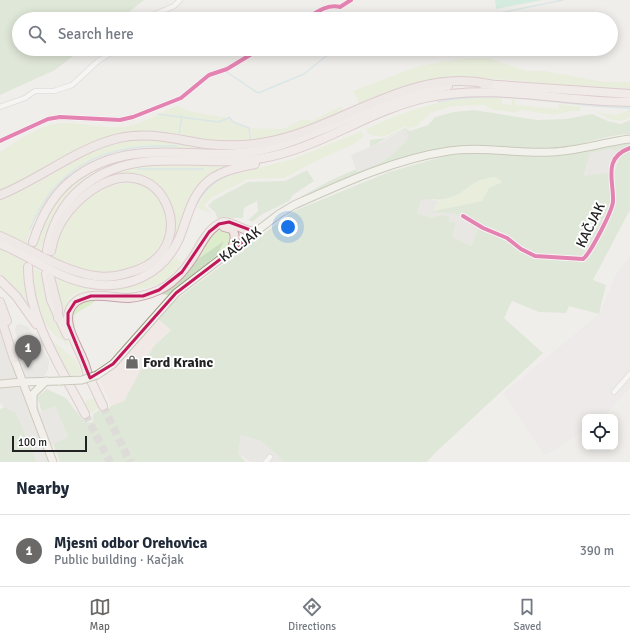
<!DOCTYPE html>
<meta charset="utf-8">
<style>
body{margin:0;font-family:Signika,sans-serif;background:#f2f2f3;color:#1f2937}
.controls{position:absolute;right:12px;bottom:12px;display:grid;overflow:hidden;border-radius:8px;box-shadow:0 2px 10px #0003}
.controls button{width:36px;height:36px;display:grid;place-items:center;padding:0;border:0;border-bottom:1px solid #e0e1e3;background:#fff;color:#1f2937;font:20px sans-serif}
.scale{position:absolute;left:12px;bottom:10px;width:75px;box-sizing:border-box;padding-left:4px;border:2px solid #222;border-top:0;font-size:11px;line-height:14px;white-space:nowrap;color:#222;-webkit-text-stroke:3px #fff;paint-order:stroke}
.you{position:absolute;left:288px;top:227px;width:14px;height:14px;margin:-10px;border:3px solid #fff;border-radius:50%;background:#1a73e8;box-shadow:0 0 0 6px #1a73e833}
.badge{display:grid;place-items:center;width:26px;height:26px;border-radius:50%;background:#6a6968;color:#fff;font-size:13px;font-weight:700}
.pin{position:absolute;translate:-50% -33px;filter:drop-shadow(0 1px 2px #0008)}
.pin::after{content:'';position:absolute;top:21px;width:14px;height:12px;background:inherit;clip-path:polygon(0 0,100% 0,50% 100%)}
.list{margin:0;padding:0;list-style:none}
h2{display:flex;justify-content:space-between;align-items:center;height:52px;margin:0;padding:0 16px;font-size:17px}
h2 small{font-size:13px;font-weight:400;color:#747a83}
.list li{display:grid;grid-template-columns:26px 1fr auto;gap:12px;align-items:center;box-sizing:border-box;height:72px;padding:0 16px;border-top:1px solid #e0e1e3}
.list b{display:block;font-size:15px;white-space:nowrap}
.list p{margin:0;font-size:13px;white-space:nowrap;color:#747a83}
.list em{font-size:13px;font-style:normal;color:#747a83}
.icon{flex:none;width:22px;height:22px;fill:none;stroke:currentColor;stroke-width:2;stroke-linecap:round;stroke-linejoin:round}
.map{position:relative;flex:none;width:630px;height:462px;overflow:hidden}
.search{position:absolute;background:#fff;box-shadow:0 2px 10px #0003;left:12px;right:12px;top:12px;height:44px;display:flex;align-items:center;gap:10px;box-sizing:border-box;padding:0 14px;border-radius:22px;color:#747a83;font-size:15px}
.sheet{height:124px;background:#fff}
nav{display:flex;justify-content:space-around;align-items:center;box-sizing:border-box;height:56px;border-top:1px solid #e0e1e3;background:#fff;font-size:11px;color:#747a83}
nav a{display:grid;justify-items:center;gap:2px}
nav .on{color:#6a6968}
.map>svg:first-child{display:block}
</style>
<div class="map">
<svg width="630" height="462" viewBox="0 0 630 462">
<rect width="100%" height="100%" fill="#f0eeeb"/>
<g fill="#dfdedc">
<path d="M 405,129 L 409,137 L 398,151 L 371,167 L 357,172 L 351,155 L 384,141 Z"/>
<path d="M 612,149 L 622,153 L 614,172 L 584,177 L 590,153 Z"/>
<path d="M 426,198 L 438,201 L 433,213 L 444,212 L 464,215 L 480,224 L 471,246 L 452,237 L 449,221 L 440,215 L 431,218 L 417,213 L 421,199 Z"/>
<path d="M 20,324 L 28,327 L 49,360 L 48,370 L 37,386 L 29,386 L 41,413 L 55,406 L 68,437 L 51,445 L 57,462 L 37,462 L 16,413 L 4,407 L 0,403 L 0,329 L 15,350 L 19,344 L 15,330 L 16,325 Z"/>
<path d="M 241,435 L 261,441 L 287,462 L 250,462 L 238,453 Z"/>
</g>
<path fill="#f1e3e1" d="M 157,318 L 171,329 L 153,347 L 124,401 L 111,406 L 100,381 Z"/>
<path fill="#ede4e9" d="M 630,256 L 630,388 L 603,417 L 585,417 L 585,430 L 552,452 L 544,455 L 503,393 L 599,314 L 616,274 Z"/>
<g fill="#ddeccb">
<path d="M 466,58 L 489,58 L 526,71 L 545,71 L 603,82 L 630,82 L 630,91 L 486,78 L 460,78 L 360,106 L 353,91 L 419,66 Z"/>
<path d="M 486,97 L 502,98 L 502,104 L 512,105 L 512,99 L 515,99 L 515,105 L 558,109 L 559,104 L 581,107 L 580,111 L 571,111 L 554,115 L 522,110 L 515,113 L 510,112 L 501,110 L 493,110 L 484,105 L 453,106 L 430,113 L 417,126 L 410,128 L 405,126 C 391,134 384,140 368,134 L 366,129 C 404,111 444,98 486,97 Z"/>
<path d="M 177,106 L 189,111 L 222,117 L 225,115 L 226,120 L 229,119 L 232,122 L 248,128 L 249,143 L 126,134 L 0,192 L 0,152 C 19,140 41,123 64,123 C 83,123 101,128 119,127 C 140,126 159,113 177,106 Z"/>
<path d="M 341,106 L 344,114 L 314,127 L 251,143 L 249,128 L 283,129 L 303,119 L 312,121 Z"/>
<path d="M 627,109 L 630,109 L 630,117 C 618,125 608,119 596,112 L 614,115 L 628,111 Z"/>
<path d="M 355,119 L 356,120 C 316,138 279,154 235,159 C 209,161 182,160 156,160 C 147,160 137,159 128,161 C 79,170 56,205 41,249 L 53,253 C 58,228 71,210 93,195 C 117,179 151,175 164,208 C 165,211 168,215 168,219 C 168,222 166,227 165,231 C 160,259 131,274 104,273 C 66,271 33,247 0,232 L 0,200 C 12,195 25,190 36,184 C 66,167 94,145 129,140 C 160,137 193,145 223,149 L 224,151 C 192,151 160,145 129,149 C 81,156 40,195 27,240 L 36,244 C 52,197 80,170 128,158 C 138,155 151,157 162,156 C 194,156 227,157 259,154 C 293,150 325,133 355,119 Z"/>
<path d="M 361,131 L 364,136 L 354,144 L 320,159 L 284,178 L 248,179 L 214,196 L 204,205 L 212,214 L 198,208 L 195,211 L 208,189 L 216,182 L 228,176 L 293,159 Z"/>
<path d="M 153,165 L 225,166 L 208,176 L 176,237 C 173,230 177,218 174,210 C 165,186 142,170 116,176 C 107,179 97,185 88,189 C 105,172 130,166 153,165 Z"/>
<path d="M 495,177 L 504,182 L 489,188 L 482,201 L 434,211 L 438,201 L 451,198 L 466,190 L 473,182 L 482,178 Z"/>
<path d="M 216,220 C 213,224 207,227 203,232 C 181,263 176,288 132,294 C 120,296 107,290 95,293 C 86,295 76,302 67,306 L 64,315 L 53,278 L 41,273 L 46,300 L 69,346 C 61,340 51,333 46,325 C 34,310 32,286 34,268 L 41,272 L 42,269 C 92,293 134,303 175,256 L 181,263 C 166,289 135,292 108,291 C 99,290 89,288 80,291 C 73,293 68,299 63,304 C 68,301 73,294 80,292 C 88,289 99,291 107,292 C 124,293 143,293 158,285 C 187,270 192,234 216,220 Z"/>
<path d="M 224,229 L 230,232 C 233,244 225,249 217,255 L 224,241 L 198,259 C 199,248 212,230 224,229 Z"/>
<path d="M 0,249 L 25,262 L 24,273 L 30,307 L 21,294 L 0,273 Z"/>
<path d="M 96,299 C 92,307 81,308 74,316 L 75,333 C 69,312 73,301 96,299 Z"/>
<path d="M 52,340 L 76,361 L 82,374 L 69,376 Z"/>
<path d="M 96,397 L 100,408 L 91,413 L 85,404 L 85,401 Z"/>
</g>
<g fill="#cbdec1" fill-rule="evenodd">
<path d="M 0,0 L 144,0 L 120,19 L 19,19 L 19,49 L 82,49 L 55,70 L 0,95 Z"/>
<path d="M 474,110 L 537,120 L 566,119 L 592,114 L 608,121 L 621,124 L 630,120 L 630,134 C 603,135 577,147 550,150 C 524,152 498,143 471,145 C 415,149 352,178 299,198 L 329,181 L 356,169 L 357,172 C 380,164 394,156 409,137 L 405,129 L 370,147 L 370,140 L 386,138 L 405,128 L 410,131 L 428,125 L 435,117 L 454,112 Z"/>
<path d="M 630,143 L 630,210 L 593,280 L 606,285 L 599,314 L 569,306 L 566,313 L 539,312 L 512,301 L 504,318 L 543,353 L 434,454 L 427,462 L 285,462 L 261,441 L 241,435 L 238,453 L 246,462 L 60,462 L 53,444 L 68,437 L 55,406 L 42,412 L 37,397 L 47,389 L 66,398 L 85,423 L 93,422 L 93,414 L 99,410 L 104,414 L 111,406 L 124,401 L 153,347 L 171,330 L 157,318 L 177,299 L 294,211 L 389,172 L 445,156 L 472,153 L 546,157 L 566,155 ZM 612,149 L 622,153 L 614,172 L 584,176 L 590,153 ZM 495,177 L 503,182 L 489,188 L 482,201 L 434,211 L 432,213 C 451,211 464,215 480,224 L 471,246 L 452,237 L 456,223 L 449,221 L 449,217 L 440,215 L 431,218 L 417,213 L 421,200 C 431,197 438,202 449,198 C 470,192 469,179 495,177 Z"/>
<path d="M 307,170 L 314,181 L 293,195 L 289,201 L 261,215 L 252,222 L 248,220 L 258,211 L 257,201 L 244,208 L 243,218 L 217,218 L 215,212 L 208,206 L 214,200 L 248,182 L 285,181 Z"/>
<path d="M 224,241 L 217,255 L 168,295 L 161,294 L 178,283 L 198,259 Z"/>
<path d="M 4,407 L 16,413 L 37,462 L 0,462 L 0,410 Z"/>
</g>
<path fill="#b7e6d2" d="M 495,0 L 543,0 L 496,9 Z"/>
<path fill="#e0dfde" d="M 24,329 L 42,358 L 40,362 L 23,334 Z"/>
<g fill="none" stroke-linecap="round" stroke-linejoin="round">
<g stroke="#bfdbe3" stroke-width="1.5">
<path d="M 471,19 L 563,0"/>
<path d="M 225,71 L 258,93 L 304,74 L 335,49"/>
<path d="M 438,102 C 501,88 566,107 630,108"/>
<path d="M 158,114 L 218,122 L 229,118"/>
<path d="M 229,117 L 233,122 L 249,128 L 250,139"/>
<path d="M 179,134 L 182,116"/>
<path d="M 138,169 L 203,169"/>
<path d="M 196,206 C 204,190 214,181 230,174"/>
<path d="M 30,229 C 56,163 110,143 177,146"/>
</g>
<g stroke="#c7c5c3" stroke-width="8" stroke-dasharray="8 4" stroke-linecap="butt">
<path d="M 103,406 L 130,462"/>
<path d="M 85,414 L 110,462"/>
</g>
<g stroke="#c9c8c7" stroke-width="6">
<g id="minor">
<path d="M 144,19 L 174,6 L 180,0"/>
<path d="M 306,19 C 317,12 327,4 340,7 L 351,0"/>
<path d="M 0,107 L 25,98 L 35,91 L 54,91 L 72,85 L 98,61 L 117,49"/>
<path d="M 0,141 L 48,119 L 60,117 L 120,120 L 133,117 L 181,98 L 209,75 L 227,69 L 260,49"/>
<path d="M 463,216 L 483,228 L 507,238 L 521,249 L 535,256 L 583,259 C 590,254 613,210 613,201 C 614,181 602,158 630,148"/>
<path d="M 614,392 L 630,374"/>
<path d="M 266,462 L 270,457"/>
</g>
</g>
<g stroke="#999a82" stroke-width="9">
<g id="secondary">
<path d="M 97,375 L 113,364 L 176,293 L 279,214 L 294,205 C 343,183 395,159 449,151 C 483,146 517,154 552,152 C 578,151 604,142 630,139"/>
<path d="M 22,382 L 60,381"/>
<path d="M 33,407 L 33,394 L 46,381"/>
</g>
</g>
<g stroke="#a79c86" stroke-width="9">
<g id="primary">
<path d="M 14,359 L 53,462"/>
<path d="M 0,384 L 22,382"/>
</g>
</g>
<g stroke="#c5a2ac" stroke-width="10">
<g id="trunk">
<path d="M 483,84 L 630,94"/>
<path d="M 224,227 L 232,229 C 237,236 234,243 231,250"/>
<path d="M 33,242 C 41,216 55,191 77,176 C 140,132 206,167 274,147 C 334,130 386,95 448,86"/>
<path d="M 0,244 C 29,255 55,277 86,283 C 125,291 162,276 179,239 C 187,220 190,199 205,184 C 218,171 237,168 255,164"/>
<path d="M 47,250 C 51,227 62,204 80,189 C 135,142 197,170 263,158 C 320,148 368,111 425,98 C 493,83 562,102 630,102"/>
<path d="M 28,267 C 28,320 61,367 85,414"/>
<path d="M 46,274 L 51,300 L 67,335"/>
<path d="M 0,280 L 16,296 L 36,324"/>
<path d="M 87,372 C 84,353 61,327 70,309 C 80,288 111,298 129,298 C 139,297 150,294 159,290 C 172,284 184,271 192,259 C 201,246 207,228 223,222 C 235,222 243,232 256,232"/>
<path d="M 87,372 L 103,406"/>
</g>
</g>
<g stroke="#c5a2ac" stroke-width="10">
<g id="motorway">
<path d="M 0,195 C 41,179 76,148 119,138 C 148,131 178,140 206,144 C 226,146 247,146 267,142 C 342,128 409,67 489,84"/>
<path d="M 0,236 C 31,249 61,271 95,276 C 107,278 119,276 131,272 C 207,251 163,141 92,190 C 71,205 55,226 51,251"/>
<path d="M 50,277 L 58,308 L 58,318"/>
<path d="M 0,302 L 7,321"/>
<path d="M 0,315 L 14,359"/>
</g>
</g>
<use href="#minor" stroke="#fdfcfc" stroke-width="4.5"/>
<use href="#secondary" stroke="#f4f4ed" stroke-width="7"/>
<use href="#primary" stroke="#f3ede7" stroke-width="7"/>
<use href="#trunk" stroke="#f0e6e4" stroke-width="8"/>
<use href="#motorway" stroke="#ece0e2" stroke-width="8"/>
<g stroke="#999a82" stroke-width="9" stroke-linecap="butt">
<path id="secondary-bridge" d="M 60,381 L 82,380 L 97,375"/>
</g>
<use href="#secondary-bridge" stroke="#f4f4ed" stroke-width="7"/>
<g stroke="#fff" stroke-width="6">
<g id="cycleway">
<path d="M 306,19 C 317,12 327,4 340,7 L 351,0"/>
<path d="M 0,141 L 48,119 L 60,117 L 120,120 L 133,117 L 181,98 L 209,75 L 227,69 L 260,49"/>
<path d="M 463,216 L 483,228 L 507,238 L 521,249 L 535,256 L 583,259 C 590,254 613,210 613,201 C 614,181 602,158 630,148"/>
</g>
</g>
<use href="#cycleway" stroke="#d6006c" stroke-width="4"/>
</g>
<path d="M0 0H630V462H0ZM 229,222 L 256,232 L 176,293 L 113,364 L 90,378 L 68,324 L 68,313 L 75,302 L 91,296 L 143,296 L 159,290 L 182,272 L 209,232 L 219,224 Z" fill="#f0eeeb" fill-opacity=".55" fill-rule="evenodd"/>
<path fill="none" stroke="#c2185b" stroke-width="3" stroke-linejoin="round" d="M 229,222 L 256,232 L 176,293 L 113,364 L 90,378 L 68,324 L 68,313 L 75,302 L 91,296 L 143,296 L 159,290 L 182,272 L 209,232 L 219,224 Z"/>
<defs>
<g id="shop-bare" transform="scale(1.08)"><path d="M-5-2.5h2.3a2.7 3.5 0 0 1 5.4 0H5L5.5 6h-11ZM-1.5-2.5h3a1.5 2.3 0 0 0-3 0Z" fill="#6a6968" stroke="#fff" stroke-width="2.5" paint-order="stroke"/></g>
</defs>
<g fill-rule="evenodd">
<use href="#shop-bare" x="132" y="362"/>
</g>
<g text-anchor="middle" stroke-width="4" stroke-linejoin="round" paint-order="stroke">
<g font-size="14" fill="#222" stroke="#fff">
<text transform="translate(590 225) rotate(-64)" y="5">KAČJAK</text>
<text transform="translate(240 244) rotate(-37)" y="5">KAČJAK</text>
</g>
<g font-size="14" font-weight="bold" fill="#222" stroke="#fff" text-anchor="start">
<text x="143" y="367">Ford Krainc</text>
</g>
</g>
</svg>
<div class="controls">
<button><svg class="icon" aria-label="locate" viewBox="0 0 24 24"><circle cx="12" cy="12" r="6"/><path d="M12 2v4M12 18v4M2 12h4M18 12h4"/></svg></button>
</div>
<div class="scale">100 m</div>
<div class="you"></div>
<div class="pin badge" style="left:28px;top:368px">1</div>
<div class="search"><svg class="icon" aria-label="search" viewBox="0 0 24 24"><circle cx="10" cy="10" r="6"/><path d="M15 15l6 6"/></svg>Search here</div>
</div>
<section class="sheet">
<h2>Nearby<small></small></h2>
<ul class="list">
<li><span class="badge">1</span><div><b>Mjesni odbor Orehovica</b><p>Public building · Kačjak</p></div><em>390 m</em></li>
</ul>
</section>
<nav>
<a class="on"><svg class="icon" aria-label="map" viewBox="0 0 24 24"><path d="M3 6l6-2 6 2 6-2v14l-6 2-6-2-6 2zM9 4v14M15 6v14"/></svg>Map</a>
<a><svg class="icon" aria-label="directions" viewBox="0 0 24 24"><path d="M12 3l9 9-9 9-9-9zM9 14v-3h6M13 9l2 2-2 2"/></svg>Directions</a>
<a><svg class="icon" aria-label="saved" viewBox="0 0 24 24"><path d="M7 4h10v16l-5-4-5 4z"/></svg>Saved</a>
</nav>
